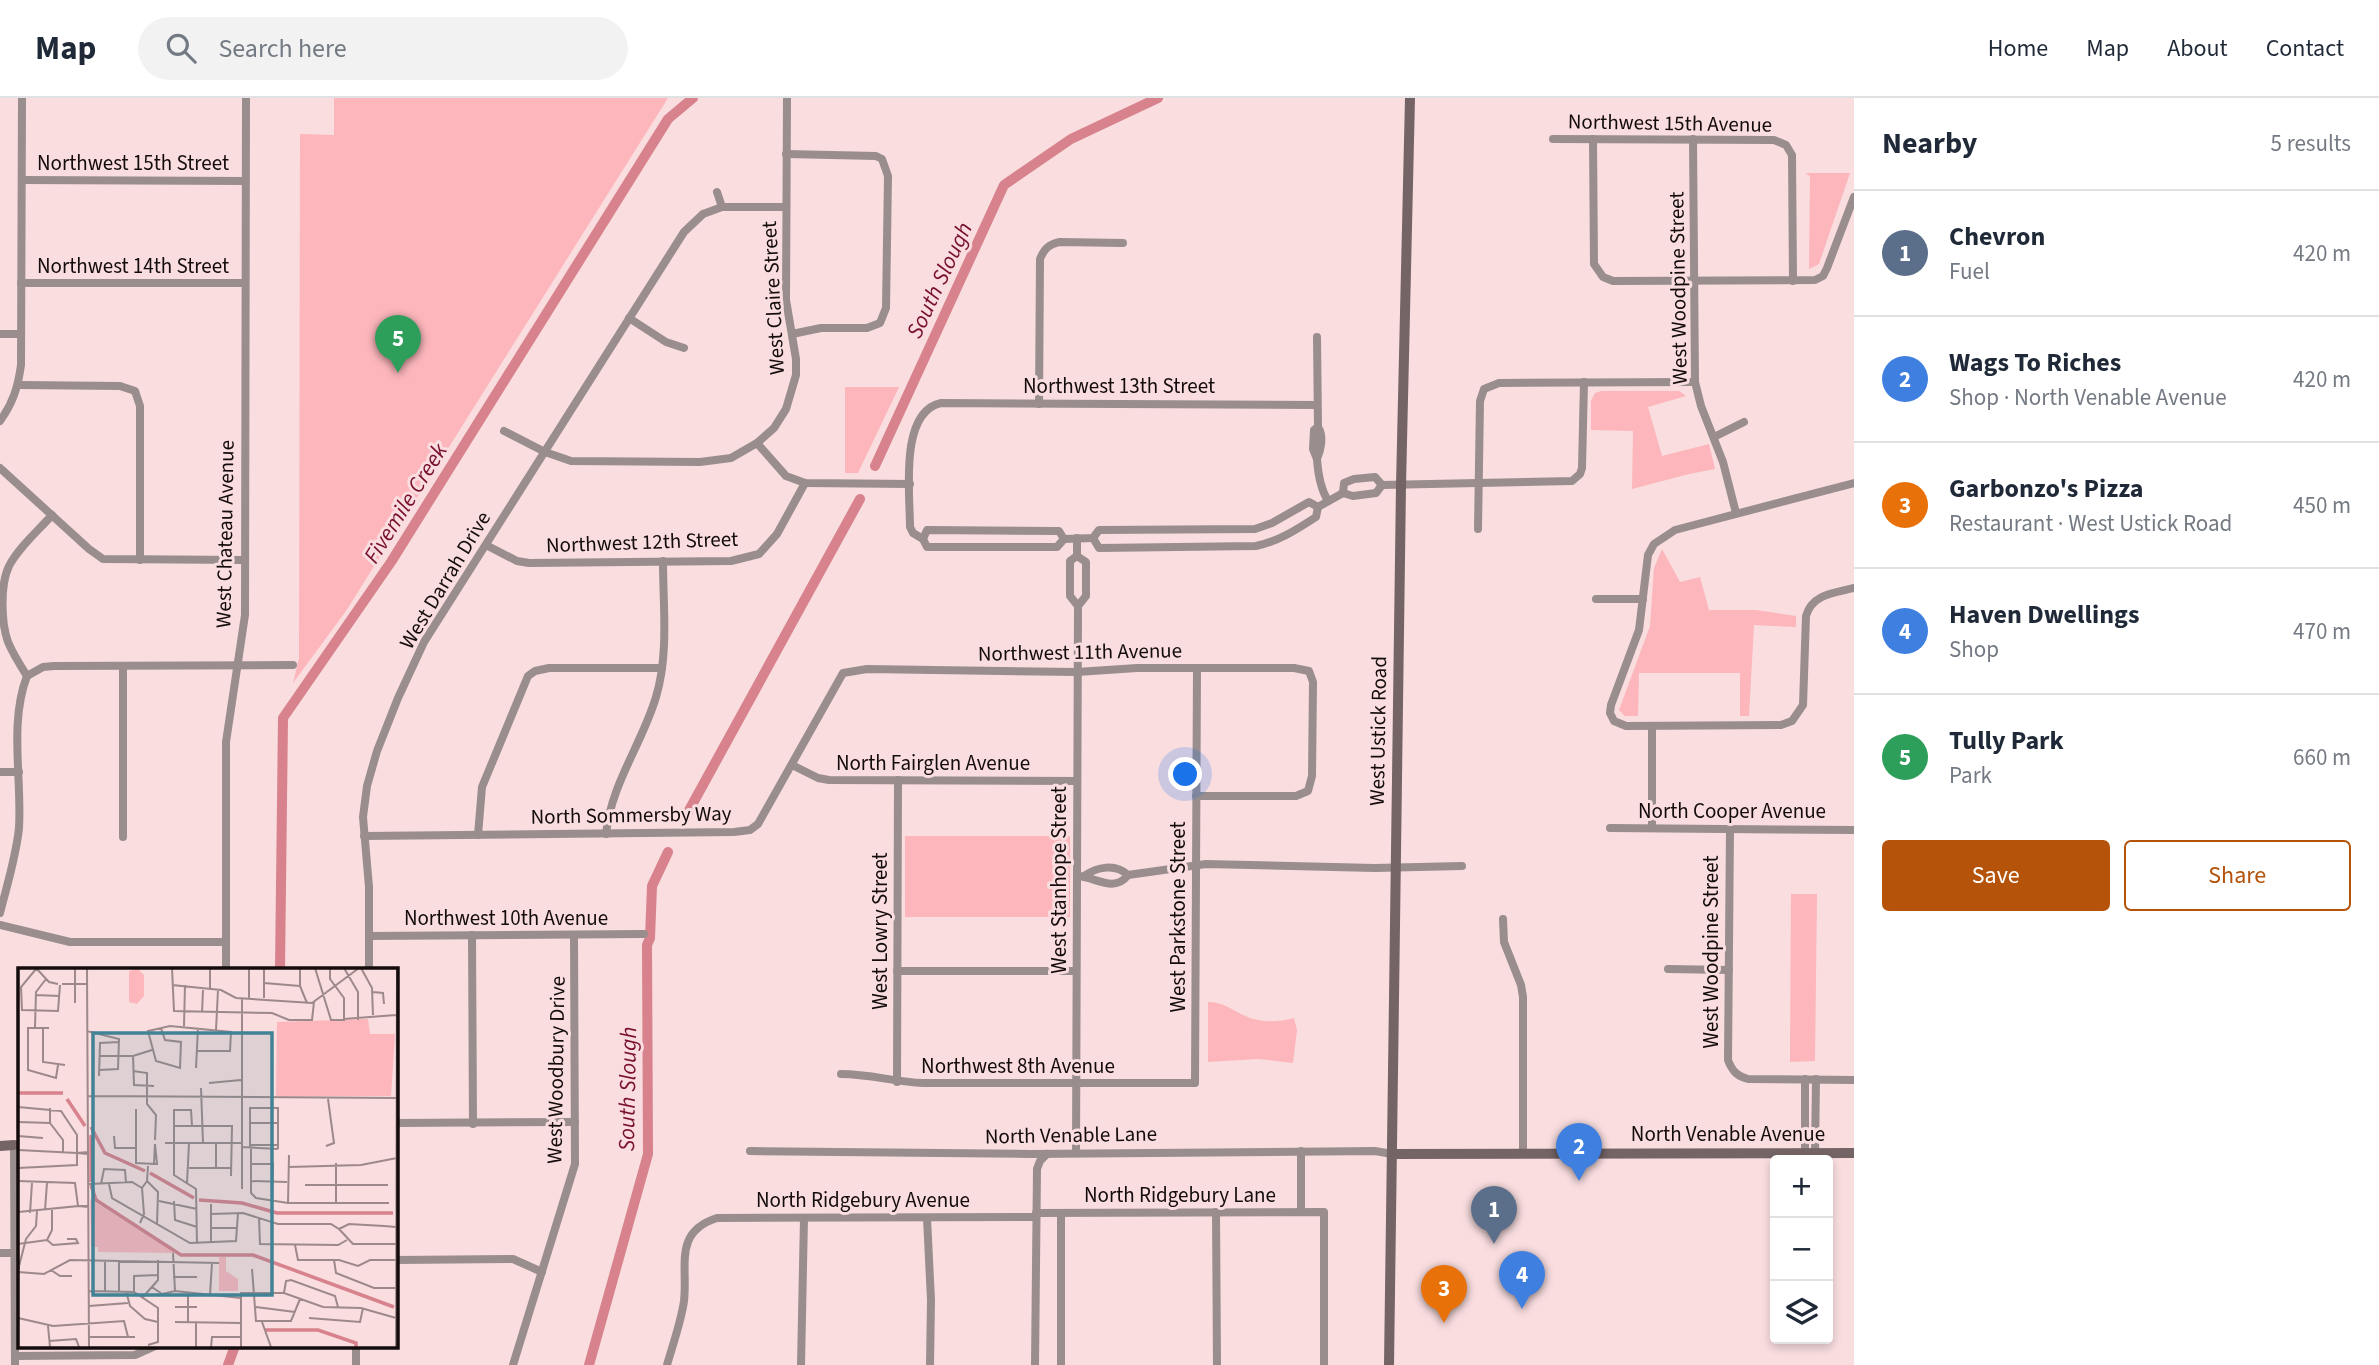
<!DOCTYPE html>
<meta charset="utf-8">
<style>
body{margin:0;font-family:"Source Sans 3",sans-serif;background:#f2f2f3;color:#1f2937}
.controls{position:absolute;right:21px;bottom:21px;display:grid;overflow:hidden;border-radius:7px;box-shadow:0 4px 10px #0003}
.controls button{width:63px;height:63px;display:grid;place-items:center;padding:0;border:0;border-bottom:2px solid #e0e1e3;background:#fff;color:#1f2937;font:35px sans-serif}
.you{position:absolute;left:1186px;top:677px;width:24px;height:24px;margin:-18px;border:5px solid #fff;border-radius:50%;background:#1a73e8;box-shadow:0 0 0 10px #1a73e833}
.badge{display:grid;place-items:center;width:46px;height:46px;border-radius:50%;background:#b45309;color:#fff;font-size:23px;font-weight:700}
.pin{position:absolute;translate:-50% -58px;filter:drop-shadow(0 2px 4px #0008)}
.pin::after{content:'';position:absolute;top:37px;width:24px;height:21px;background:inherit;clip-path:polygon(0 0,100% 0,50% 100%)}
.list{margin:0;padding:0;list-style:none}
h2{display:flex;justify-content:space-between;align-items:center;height:91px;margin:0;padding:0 28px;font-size:30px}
h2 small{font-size:23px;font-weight:400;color:#747a83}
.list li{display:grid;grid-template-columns:46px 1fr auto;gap:21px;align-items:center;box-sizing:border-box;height:126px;padding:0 28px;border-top:2px solid #e0e1e3}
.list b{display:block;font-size:26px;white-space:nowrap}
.list p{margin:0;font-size:23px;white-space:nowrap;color:#747a83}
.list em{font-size:23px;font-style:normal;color:#747a83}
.actions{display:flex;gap:14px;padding:21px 28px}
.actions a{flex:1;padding:16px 0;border:2px solid #b45309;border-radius:7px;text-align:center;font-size:24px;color:#b45309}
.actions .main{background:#b45309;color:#fff}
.icon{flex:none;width:38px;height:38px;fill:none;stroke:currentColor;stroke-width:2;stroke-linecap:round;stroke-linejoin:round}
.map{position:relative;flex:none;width:1854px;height:1267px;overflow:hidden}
header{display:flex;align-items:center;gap:42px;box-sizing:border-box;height:98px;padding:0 35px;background:#fff;border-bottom:2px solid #e0e1e3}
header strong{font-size:33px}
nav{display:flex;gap:38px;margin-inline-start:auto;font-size:24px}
.search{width:490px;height:63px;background:#f2f2f3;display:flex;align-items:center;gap:18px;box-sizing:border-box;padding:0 24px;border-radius:38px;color:#747a83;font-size:26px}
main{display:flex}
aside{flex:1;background:#fff}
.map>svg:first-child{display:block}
</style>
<header>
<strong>Map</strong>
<div class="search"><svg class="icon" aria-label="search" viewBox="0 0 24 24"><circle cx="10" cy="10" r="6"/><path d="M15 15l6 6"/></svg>Search here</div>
<nav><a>Home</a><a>Map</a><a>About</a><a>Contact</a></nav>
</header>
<main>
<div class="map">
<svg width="1854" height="1267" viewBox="0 0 1854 1267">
<rect width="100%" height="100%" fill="#f9dddf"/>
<g fill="#fcb6bc">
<path d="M 334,0 L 668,0 L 346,513 L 293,585 L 299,560 L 300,36 L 334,37 Z"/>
<path d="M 1805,75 L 1850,75 L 1819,166 L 1809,171 L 1810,78 Z"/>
<path d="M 845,289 L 899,289 L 858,375 L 845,375 Z"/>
<path d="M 1601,293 L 1679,293 L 1686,298 L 1648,309 L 1662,358 L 1709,346 L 1715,371 L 1689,376 L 1632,391 L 1633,333 L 1591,332 L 1591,303 L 1595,295 Z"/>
<path d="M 1662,451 L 1680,484 L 1700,479 L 1709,512 L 1756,512 L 1796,518 L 1796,529 L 1754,527 L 1749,618 L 1740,618 L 1740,575 L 1639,575 L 1638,618 L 1625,618 L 1619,612 L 1650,528 L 1654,470 Z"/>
<rect x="905" y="738" width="165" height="81"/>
<path d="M 1791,796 L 1817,796 L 1815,963 L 1790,964 Z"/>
<path d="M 1208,904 C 1222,904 1227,909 1239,915 C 1257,925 1275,925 1294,920 L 1297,932 L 1293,965 L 1258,961 L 1208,964 Z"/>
</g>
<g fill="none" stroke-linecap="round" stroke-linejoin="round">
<g stroke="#d7828c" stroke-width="10">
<path d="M 875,368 L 1004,87 L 1071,41 L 1158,0"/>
<path d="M 687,716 L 860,401"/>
<path d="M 280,872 L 283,620 L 391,464 L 668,21 L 693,0"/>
<path d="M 228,1267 L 235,1248"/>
<path d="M 589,1267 L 648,1056 L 647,847 L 650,840 L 652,788 L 668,754"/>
</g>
<g stroke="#998d8e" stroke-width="8">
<path d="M 1553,41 L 1774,42 L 1786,47 L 1792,57 L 1793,183"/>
<path d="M 1593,41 L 1594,166 L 1603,179 L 1613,183 L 1815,182 L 1823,178 L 1827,170 L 1854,99"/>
<path d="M 1693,41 L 1695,284 L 1701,308 L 1723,364 L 1736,415"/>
<path d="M 786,56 L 876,58 L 882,61 L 888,78 L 886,210 L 880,225 L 867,230 L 821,230 L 792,236"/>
<path d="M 22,82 L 245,83"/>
<path d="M 717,94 L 722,109"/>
<path d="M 21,185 L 245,185"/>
<path d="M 629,220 L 666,244 L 684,250"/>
<path d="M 0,236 L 21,236"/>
<path d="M 1317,239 L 1318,329"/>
<path d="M 19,287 L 120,288 L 135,293 L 140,308 L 140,462"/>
<path d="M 1039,306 L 1040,161 C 1044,151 1049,146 1060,144 L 1123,145"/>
<path d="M 0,323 C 13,305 18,289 21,267 L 22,0"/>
<path d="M 1318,329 C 1324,338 1321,352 1317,361 L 1313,351 L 1314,332 Z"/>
<path d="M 504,333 L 545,354 L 571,363 L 700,364 L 731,360 L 757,345 L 774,330 L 786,311 L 796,277 L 796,261 L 786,202 L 787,0"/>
<path d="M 1714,339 L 1744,324"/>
<path d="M 757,345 L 786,378 L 805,385 L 910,386"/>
<path d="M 1317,361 C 1318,376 1320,390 1328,403"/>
<path d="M 0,370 L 89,451 L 103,461 L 245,462"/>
<path d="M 1854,385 L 1675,432 L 1654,446 L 1648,457 L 1639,532 L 1611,607 L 1610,615 L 1614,623 L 1626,628 L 1781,627 L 1792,623 L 1803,607 L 1806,518 C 1812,496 1834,495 1854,490"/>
<path d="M 1382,387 L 1572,383 L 1580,376 L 1582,370 L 1584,284"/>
<path d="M 1343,395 L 1344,385 L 1354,381 L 1375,379 L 1382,387"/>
<path d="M 1318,409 L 1343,395 L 1353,398 L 1376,395 L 1382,387"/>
<path d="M 1478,431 L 1480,303 L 1484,291 L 1499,285 L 1695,284"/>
<path d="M 927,432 L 1059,433 L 1064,441 L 1057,449 L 927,449 L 923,441 Z"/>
<path d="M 1093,440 L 1099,450 L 1256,448 C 1279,443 1296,432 1316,419 L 1318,409"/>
<path d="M 923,441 L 913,435 L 910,429 C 910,396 899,314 941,305 L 1317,307"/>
<path d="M 1064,441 L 1093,440 L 1099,432 L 1255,431 L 1272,425 L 1309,404 L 1318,409"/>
<path d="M 486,447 L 517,463 L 529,465 L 731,463 L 759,456 L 777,436 L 805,385"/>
<path d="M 1077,458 L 1086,464 L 1086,498 L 1078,508 L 1070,498 L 1070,463 L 1077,458 L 1077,440"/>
<path d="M 1596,501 L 1643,501"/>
<path d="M 27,578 L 43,569 L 54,568 L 293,567"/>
<path d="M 792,667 L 818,680 L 829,682 L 1077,683"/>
<path d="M 0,674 L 19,674"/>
<path d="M 1610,730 L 1854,732"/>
<path d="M 1652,730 L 1652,628"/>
<path d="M 1730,730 L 1728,962 C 1732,973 1737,978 1748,981 L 1854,982"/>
<path d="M 606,736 C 611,686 642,646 656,599 C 669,556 663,508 663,463"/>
<path d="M 478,737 L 482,689 L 528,578 L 535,573 L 549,570 L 662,570"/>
<path d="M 364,738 L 734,734 L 750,732 L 758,726 L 843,575 L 867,571 L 1077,574 L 1137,570 L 1294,570 L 1309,573 L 1313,584 L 1312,678 L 1308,693 L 1296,698 L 1196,698"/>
<path d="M 123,739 L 123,568"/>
<path d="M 1077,778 C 1094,778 1114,796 1128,777 L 1206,766 L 1375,770 L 1462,768"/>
<path d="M 1084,778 C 1097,769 1115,765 1128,777"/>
<path d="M 0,815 C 7,787 16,759 19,730 C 22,680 9,625 27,578 C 20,567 13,556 8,544 C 1,524 0,487 9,468 C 19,449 38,433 52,417"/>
<path d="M 1503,821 L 1504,844 L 1521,887 L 1523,899 L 1523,1056"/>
<path d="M 0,827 L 70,844 L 226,844"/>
<path d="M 472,837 L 473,1026"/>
<path d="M 369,838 L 644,836"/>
<path d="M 1668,871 L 1729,872"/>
<path d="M 226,872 L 226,644 L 245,517 L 246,0"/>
<path d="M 369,872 L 369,789 L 363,719 L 367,688 L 377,653 L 398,600 L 424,544 L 684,134 L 703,116 L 722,109 L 786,109"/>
<path d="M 897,873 L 1076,873"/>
<path d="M 841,976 C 870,976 895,984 923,985 L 1195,985 L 1197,570"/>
<path d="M 897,984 L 898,682"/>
<path d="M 396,1025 L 575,1024"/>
<path d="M 14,1047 L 15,1267"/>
<path d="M 750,1053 L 1031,1056 L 1375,1053 L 1392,1056"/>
<path d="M 1301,1053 L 1301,1114"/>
<path d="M 1076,1055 L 1078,508"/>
<path d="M 1805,1055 L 1805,981"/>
<path d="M 1815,1055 L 1816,981"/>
<path d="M 1216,1114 L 1217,1267"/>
<path d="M 1036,1115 L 1324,1114 L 1324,1267"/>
<path d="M 927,1120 L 931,1202 L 930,1267"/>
<path d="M 0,1155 L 18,1155"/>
<path d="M 396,1162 L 513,1161 L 542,1174"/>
<path d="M 15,1258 L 135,1257 L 155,1248"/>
<path d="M 356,1267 L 356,1248"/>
<path d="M 513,1267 L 575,1066 L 574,837"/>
<path d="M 667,1267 C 673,1246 681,1224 684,1203 C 688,1168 673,1134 717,1120 L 1036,1119"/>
<path d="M 801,1267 L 804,1120"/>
<path d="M 1035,1267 L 1037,1071 L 1040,1063 L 1047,1056"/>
<path d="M 1061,1267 L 1061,1115"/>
</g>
<g stroke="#746465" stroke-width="10">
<path d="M 0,1048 L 14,1047"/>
<path d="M 1392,1056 L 1854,1055"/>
<path d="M 1389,1267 L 1401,387 L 1410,0"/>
</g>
</g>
<g text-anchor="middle" stroke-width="6" stroke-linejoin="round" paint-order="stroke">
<g font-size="21" fill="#140c0c" stroke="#f9dddf">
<text transform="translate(1670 25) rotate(1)" y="7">Northwest 15th Avenue</text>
<text x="133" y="72">Northwest 15th Street</text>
<text x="133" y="175">Northwest 14th Street</text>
<text transform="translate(1678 190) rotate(-91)" y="7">West Woodpine Street</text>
<text transform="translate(773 200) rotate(-93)" y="7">West Claire Street</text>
<text x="1119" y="295">Northwest 13th Street</text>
<text transform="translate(225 436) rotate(-89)" y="7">West Chateau Avenue</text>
<text transform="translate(642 444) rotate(-2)" y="7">Northwest 12th Street</text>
<text transform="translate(445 482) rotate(-59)" y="7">West Darrah Drive</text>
<text transform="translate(1080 554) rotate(-1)" y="7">Northwest 11th Avenue</text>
<text transform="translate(1378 633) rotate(-89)" y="7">West Ustick Road</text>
<text x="933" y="672">North Fairglen Avenue</text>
<text x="1732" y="720">North Cooper Avenue</text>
<text transform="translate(631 717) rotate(-1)" y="7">North Sommersby Way</text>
<text transform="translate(1059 782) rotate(-90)" y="7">West Stanhope Street</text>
<text transform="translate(1178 819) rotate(-90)" y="7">West Parkstone Street</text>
<text x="506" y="827">Northwest 10th Avenue</text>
<text transform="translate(880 833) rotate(-90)" y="7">West Lowry Street</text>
<text transform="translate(1711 854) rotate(-90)" y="7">West Woodpine Street</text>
<text x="1018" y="975">Northwest 8th Avenue</text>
<text transform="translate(556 972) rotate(-89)" y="7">West Woodbury Drive</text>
<text x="1728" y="1043">North Venable Avenue</text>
<text transform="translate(1071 1037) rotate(-1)" y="7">North Venable Lane</text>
<text x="1180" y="1104">North Ridgebury Lane</text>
<text x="863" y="1109">North Ridgebury Avenue</text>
</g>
<g font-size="23" font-style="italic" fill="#79112d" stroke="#f9dddf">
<text transform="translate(939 182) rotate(-65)" y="8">South Slough</text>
<text transform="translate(405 405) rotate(-58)" y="8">Fivemile Creek</text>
<text transform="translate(627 991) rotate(-89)" y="8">South Slough</text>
</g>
</g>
<g transform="translate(18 870)">
<rect width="380" height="380" fill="#f9dddf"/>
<path d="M 120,1 L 126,7 L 126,28 L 119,36 L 111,34 L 111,3 ZM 350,51 L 352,66 L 377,66 L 373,128 L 258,128 L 259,54 ZM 72,231 L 147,278 L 158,285 L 80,284 L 80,279 L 73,279 ZM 201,289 L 208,289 L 208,303 L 220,311 L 220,323 L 201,323 Z" fill="#fcb6bc"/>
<path fill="none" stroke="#d7828c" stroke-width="3.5" d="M 0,125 L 45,125M 49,131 L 67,158M 73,159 L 87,185 L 127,203M 132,205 L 176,230M 73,214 L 73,167M 73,217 L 78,232 L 163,287 L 235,287 L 376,339M 181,232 L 224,235 L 259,245 L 375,245M 247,362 L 300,362 L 338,375 L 338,379"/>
<path fill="none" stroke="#9d898b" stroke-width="2" d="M 18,0 L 31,14 L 40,16M 57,0 L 57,35M 69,0 L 71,379M 154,0 L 156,43 L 254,45 L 271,52 L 294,52 L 296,34M 231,0 L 231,30M 282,0 L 282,18 L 289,35M 297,0 L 313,52 L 378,47M 312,0 L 312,11 L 326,30 L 326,53M 326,0 L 340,24 L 340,52M 343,0 L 354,20 L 355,47M 18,1 L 3,19 L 4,42 L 40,43 L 42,17M 246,15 L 282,18M 44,16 L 69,16M 154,17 L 203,22 L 218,30 L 294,35 L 341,0M 192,22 L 192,0M 355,24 L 365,25 L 366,36M 17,27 L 42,28M 246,30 L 246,0M 184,45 L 185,22M 166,58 L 167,17M 17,59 L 18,24 L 28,11M 25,60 L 25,94 L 47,97M 31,60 L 10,60 L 10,102 L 38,110 L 40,97M 143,60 L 147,72 L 163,74 L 162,100 L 138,93 L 130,63 L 152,58 L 213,64 L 212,83 L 178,83M 198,62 L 200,22M 69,63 L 101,71 L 100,101 L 81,102M 81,88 L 115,88 L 134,82M 115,88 L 116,117 L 136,118M 178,100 L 180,60M 115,103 L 129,105 L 129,136 L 138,147 L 137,172M 81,108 L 82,75 L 101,74M 191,115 L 223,112M 183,120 L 185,175M 70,128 L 380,130M 0,139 L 43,143 L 59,167 L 59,197 L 0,200M 32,140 L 32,155 L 45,172 L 45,185M 118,141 L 118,195 L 137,196M 0,154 L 32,155M 232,155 L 260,155M 156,158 L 214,158 L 213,208M 174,158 L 173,142 L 156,142 L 156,207 L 178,221 L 179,275M 0,168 L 25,170M 96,168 L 97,180 L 118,180M 147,175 L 224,175M 198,175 L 198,200M 137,176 L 139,196 L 136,196 ZM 232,177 L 260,177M 308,178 L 316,175 L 310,131M 224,179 L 260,181M 232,180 L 232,140 L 260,140 L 260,181M 233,180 L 233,225 L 238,230 L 270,235 L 371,235M 0,182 L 59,185M 70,186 L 59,185 L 70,184M 233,196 L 255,196 L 254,233M 271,199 L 343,197 L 379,190M 171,200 L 214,200M 0,213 L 57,215 L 60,238 L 0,244M 129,213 L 140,224 L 139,257M 233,213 L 269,214M 169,215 L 171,175M 71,216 L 114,214 L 124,220M 83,216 L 86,201 L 107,202 L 108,215M 91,216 L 94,230 L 172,275 L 218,273 L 220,245M 287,217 L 370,217M 124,220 L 129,213 L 130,198M 224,221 L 224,30M 141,233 L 179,241M 156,233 L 157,252 L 179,259M 270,235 L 271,187M 193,236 L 193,274M 318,236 L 318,195M 71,238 L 60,238 L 71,239M 27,242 L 29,215M 12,245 L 14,215M 193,246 L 225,245 L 260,256 L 313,256 L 321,261 L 331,256 L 366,258M 241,250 L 242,276 L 320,277 L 329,272M 122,255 L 126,246 L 124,220M 378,259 L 366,258 L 378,259M 193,260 L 219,260M 321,261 L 335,276 L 378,276M 29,272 L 34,262 L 34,240M 0,276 L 29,272 L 35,277 L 60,275 L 58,271 L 49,271M 277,277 L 280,292 L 321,292 L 340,298 L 352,292 L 378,292M 155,285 L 157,323M 316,292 L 318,305 L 356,320 L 378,320M 234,301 L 238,353 L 273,353 L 282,331M 0,302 L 8,271 L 18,258 L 19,243M 33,302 L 42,308 L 54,308M 0,304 L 26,306 L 52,292 L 201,295M 155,309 L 179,309M 134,319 L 144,326 L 157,323 L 223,330M 71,323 L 116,324 L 140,340 L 140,374 L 130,377M 87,323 L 87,292M 101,323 L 101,292M 108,323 L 112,338 L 127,351 L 140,354M 116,324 L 116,308 L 140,307M 170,324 L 170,354M 266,325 L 268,313 L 273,312 L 317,328 L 320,339M 192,327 L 194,295M 125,329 L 140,312 L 140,292M 71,338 L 110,335M 157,339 L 179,339M 238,339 L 277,344M 0,350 L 35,358 L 106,353 L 110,369M 291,350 L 342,354 L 345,340M 157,354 L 223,355M 178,354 L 178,379M 244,354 L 253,379M 30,358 L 32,379M 71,369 L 117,369M 31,373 L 58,371 L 61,379M 193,379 L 194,369 L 223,369M 223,379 L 223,325 L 266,325 L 305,339 L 343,340 L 378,350M 378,379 L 379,0"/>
<path fill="#418395" fill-opacity="0.15" stroke="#418395" stroke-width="3.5" d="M 75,65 L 254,65 L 254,327 L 75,327 Z"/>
<rect width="380" height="380" fill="none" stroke="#140c0c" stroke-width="3.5"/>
</g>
</svg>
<div class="controls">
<button>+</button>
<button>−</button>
<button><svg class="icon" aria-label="layers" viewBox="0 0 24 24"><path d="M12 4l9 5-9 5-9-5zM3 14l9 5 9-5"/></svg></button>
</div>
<div class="you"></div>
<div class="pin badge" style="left:1494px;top:1146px;background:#5c6f8a">1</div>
<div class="pin badge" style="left:1579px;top:1083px;background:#3f7fe0">2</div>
<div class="pin badge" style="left:1444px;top:1225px;background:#e8710a">3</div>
<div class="pin badge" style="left:1522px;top:1211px;background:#3f7fe0">4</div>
<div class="pin badge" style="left:398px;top:275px;background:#2e9e5b">5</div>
</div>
<aside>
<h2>Nearby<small>5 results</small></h2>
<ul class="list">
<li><span class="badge" style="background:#5c6f8a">1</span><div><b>Chevron</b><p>Fuel</p></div><em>420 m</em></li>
<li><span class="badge" style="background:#3f7fe0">2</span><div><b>Wags To Riches</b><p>Shop · North Venable Avenue</p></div><em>420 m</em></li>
<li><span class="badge" style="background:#e8710a">3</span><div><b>Garbonzo's Pizza</b><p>Restaurant · West Ustick Road</p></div><em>450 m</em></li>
<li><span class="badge" style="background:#3f7fe0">4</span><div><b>Haven Dwellings</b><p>Shop</p></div><em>470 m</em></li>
<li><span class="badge" style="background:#2e9e5b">5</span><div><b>Tully Park</b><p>Park</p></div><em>660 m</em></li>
</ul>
<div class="actions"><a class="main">Save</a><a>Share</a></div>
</aside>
</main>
